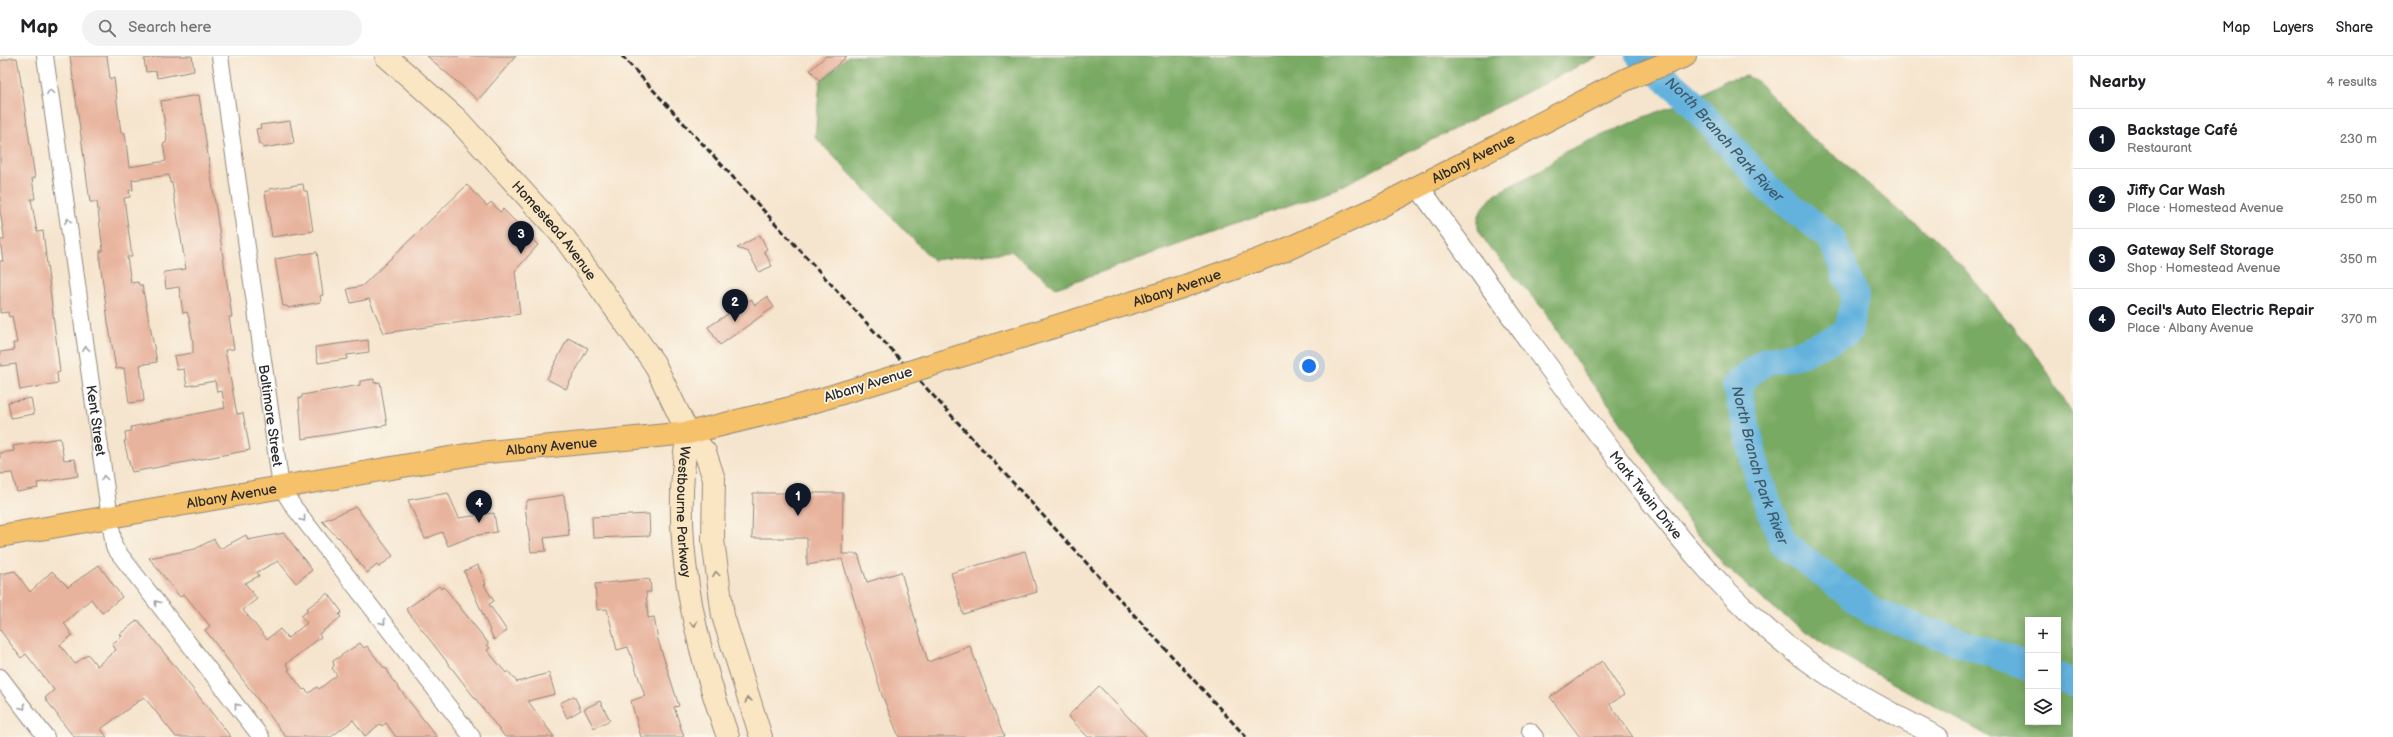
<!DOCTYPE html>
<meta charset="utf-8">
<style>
body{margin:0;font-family:"Balsamiq Sans",sans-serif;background:#f2f2f2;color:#202124}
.controls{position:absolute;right:12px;bottom:12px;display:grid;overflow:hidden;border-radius:0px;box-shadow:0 2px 10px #0003}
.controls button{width:36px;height:36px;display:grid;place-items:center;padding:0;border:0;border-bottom:1px solid #e0e0e0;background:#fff;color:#202124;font:20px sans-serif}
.you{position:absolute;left:1309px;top:310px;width:14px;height:14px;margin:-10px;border:3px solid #fff;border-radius:50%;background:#1a73e8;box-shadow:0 0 0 6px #1a73e833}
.badge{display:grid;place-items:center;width:26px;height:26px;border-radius:50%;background:#111827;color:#fff;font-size:13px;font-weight:700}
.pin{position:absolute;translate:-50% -33px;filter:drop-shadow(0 1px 2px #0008)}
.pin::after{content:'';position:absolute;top:21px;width:14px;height:12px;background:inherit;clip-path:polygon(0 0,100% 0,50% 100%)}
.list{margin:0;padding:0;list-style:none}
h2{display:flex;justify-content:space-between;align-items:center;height:52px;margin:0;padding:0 16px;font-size:17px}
h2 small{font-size:13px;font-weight:400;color:#757577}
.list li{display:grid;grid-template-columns:26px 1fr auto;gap:12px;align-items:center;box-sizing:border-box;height:60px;padding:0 16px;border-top:1px solid #e0e0e0}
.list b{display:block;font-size:15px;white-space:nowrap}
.list p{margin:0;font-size:13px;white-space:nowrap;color:#757577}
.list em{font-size:13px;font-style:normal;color:#757577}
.icon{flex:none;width:22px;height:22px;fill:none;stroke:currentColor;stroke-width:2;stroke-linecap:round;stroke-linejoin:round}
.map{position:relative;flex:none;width:2073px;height:681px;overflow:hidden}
header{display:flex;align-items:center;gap:24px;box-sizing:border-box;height:56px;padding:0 20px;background:#fff;border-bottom:1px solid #e0e0e0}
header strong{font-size:19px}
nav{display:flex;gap:22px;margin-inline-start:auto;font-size:14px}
.search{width:280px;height:36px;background:#f2f2f2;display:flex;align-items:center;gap:10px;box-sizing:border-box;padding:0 14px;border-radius:22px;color:#757577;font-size:15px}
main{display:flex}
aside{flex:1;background:#fff}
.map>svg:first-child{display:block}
</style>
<header>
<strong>Map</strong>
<div class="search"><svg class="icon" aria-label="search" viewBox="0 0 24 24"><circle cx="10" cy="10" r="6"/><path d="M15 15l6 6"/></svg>Search here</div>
<nav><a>Map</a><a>Layers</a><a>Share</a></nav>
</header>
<main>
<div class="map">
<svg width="2073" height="681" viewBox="0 0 2073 681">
<rect width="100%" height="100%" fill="#fbf7ec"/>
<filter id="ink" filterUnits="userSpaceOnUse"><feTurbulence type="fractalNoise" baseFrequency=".025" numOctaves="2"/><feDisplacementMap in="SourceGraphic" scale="8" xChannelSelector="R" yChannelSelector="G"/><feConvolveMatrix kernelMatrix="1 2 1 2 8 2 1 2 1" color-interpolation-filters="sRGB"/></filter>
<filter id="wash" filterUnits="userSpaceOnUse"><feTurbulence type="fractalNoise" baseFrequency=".012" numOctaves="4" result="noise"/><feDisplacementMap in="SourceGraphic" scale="16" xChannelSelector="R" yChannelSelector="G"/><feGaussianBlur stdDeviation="0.9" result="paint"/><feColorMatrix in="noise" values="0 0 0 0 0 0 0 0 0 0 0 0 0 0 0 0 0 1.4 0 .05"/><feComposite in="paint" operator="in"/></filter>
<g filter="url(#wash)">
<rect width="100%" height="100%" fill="#f6e5ce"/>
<g fill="#79aa64" stroke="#526a48" fill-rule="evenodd">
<path d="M 848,0 L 1598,0 L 1338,132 L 1056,232 L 1011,195 L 933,204 L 815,81 L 820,25 Z"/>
<path d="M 1747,20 L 1757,25 L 1814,84 L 1850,112 L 1901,157 L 1933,181 L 1962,210 L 2040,304 L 2073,360 L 2073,681 L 1990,681 L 1835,595 L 1773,552 L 1725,510 L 1692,470 L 1611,351 L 1584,317 L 1544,254 L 1489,191 L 1478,173 L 1478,162 L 1482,153 L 1495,138 L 1539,115 L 1562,97 L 1644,61 L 1691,43 L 1727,24 ZM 2028,564 L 2058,564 L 2058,666 L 2028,666 Z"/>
</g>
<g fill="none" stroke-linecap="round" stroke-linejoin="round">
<g stroke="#63b2dd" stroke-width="28">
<path id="s1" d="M 1640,0 L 1686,40 L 1769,133 L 1831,182 L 1855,240 L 1848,276 L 1800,298 L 1766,305 L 1736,328 L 1760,427 L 1784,488 L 1873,556 L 2028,610"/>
<path d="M 2058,621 L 2073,626"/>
</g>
</g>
<g id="blocks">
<g fill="#e8b39d">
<path d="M 70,0 L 107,0 L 110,23 L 114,22 L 121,77 L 125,77 L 129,111 L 166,105 L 163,88 L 166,87 L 167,80 L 161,45 L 199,39 L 232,261 L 229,261 L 234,293 L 225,294 L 237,358 L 243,357 L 250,394 L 132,416 L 130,410 L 124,385 L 126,385 L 125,376 L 131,375 L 131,371 L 225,352 L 222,335 L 217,336 L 215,325 L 187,330 L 184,313 L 177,314 L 174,300 L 193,297 L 193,286 L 189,262 L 187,256 L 183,257 L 179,231 L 166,233 L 164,216 L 186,213 L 172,127 L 170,127 L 169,119 L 132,124 L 133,134 L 129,134 L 130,141 L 124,142 L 132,201 L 127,201 L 131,227 L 138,226 L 139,229 L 142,229 L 157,306 L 140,309 L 144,345 L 129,347 L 124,312 L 116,313 L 108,266 L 100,205 L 100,195 L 103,195 L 97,146 L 90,146 Z"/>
<path d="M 160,0 L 192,0 L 194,15 L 157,22 L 156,15 L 146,16 L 144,3 Z"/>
<path d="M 427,0 L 516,0 L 478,44 Z"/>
<path d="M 826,0 L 847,0 L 820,25 L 810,14 Z"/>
<path d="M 12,2 L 17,2 L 20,20 L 35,122 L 32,122 L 35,143 L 31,143 L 37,176 L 43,175 L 60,316 L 57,317 L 58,327 L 20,334 L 16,308 L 0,310 L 0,296 L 14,294 L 13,287 L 17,287 L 12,260 L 9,261 L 8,256 L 0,257 L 0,205 L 3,205 L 0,184 L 4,184 L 4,179 L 0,155 L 0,5 Z"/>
<path d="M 290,65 L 294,87 L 263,92 L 262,88 L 259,88 L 256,73 L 261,72 L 260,69 Z"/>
<path d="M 303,128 L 304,135 L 307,135 L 313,175 L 272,181 L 265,135 L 270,135 L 269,133 Z"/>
<path d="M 467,129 L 487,150 L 491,146 L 500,156 L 503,153 L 538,189 L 515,215 L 520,258 L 384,277 L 369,243 L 351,247 L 347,233 L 362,230 Z"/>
<path d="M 760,179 L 767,193 L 764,195 L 772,210 L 759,216 L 748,196 L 737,192 Z"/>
<path d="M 317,196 L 323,239 L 320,240 L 321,246 L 288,252 L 287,250 L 283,250 L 275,203 Z"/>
<path d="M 767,241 L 774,251 L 720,289 L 708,271 L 751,243 L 755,249 Z"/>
<path d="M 568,282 L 588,292 L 566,333 L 547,323 Z"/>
<path d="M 368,284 L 369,296 L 347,299 L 347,303 L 318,307 L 315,291 Z"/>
<path d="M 374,323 L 374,327 L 380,326 L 387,369 L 302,383 L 299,342 L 302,342 L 302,339 L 360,329 L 360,325 Z"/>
<path d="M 31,342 L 34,358 L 11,362 L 8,346 Z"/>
<path d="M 60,382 L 64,404 L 75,403 L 78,420 L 37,427 L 38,432 L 17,436 L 12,417 L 0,418 L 0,397 L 14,395 L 13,390 Z"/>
<path d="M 448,437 L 459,462 L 494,457 L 497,476 L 473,480 L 448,490 L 442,476 L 425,483 L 408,444 Z"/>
<path d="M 753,437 L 843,437 L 842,498 L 858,498 L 867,526 L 901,516 L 928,606 L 970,590 L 1004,681 L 899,681 L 882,639 L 842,503 L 807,509 L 807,482 L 752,482 Z"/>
<path d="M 564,439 L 569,479 L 544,482 L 546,495 L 531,496 L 525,450 L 528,444 Z"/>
<path d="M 356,451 L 393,500 L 379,511 L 377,509 L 367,517 L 339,481 L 338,482 L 322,465 Z"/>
<path d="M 649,458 L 650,480 L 593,482 L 592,461 Z"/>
<path d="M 284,477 L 312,514 L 296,527 L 278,505 L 257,516 L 259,520 L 245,527 L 257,543 L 243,554 L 267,583 L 280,573 L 288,582 L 307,567 L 301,560 L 308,555 L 306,553 L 328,537 L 342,556 L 339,559 L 341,561 L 319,578 L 321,581 L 286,608 L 290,613 L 288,614 L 303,634 L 305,633 L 309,637 L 317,631 L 319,633 L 337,619 L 332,612 L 334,610 L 333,605 L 360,587 L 364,592 L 367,590 L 384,612 L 387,613 L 391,622 L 437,681 L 396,681 L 386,667 L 382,670 L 380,668 L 365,680 L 353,664 L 331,681 L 286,681 L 209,579 L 205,574 L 210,570 L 184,538 L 180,541 L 149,502 L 195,493 L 214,483 L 220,493 L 246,479 L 248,484 Z"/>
<path d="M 1025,495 L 1037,536 L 963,558 L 951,517 Z"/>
<path d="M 99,509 L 122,541 L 102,557 L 91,543 L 64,567 L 72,579 L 60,589 L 75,608 L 88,598 L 97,610 L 116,594 L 112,588 L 122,580 L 120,578 L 138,564 L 231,681 L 176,681 L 144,641 L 101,673 L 107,681 L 74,681 L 66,671 L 45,642 L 54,634 L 26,598 L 21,602 L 0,574 L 0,518 L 15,515 L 30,536 L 52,515 L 68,531 Z"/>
<path d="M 478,509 L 486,528 L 484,529 L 494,545 L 489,548 L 507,575 L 494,584 L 464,515 Z"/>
<path d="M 644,523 L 650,524 L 651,536 L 646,536 L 648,562 L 654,561 L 658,584 L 679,650 L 674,651 L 684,681 L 641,681 L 631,645 L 645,640 L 628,591 L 617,594 L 607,553 L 597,554 L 595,528 Z"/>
<path d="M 439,530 L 441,533 L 444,531 L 489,588 L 487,589 L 490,592 L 487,594 L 506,617 L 508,615 L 517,626 L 549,617 L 555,638 L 528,645 L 554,681 L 505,681 L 406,553 Z"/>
<path d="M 1602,605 L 1624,639 L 1610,648 L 1633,681 L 1580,681 L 1550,641 Z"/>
<path d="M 1099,630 L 1147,681 L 1088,681 L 1068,660 Z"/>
<path d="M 574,640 L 581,654 L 567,662 L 560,647 Z"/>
<path d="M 600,645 L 610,664 L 594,672 L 584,653 Z"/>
</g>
</g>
</g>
<g filter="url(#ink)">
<use href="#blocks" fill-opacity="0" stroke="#90887c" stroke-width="1"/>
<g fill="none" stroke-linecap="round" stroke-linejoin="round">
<g stroke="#90887c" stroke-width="18">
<g id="minor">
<path id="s2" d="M 45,0 L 114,491 L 261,681"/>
<path id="s3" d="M 220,0 L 281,431 L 293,450 L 472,681"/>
<path d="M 0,621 L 46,681"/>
<path d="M 1530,675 L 1535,681"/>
</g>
</g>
<g stroke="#90887c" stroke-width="22">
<g id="tertiary">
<path id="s4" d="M 1418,130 C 1486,224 1552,319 1623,410 C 1668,467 1711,524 1766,572 C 1816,617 1879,651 1938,681"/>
</g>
</g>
<g stroke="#90887c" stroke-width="24">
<g id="secondary">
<path id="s5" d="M 386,0 L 457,63 L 563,180 L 654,307 L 688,377 L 705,396 L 714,423 L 713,484 L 723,560 L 761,681"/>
<path id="s6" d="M 688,377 C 670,480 693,583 728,681"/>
</g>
</g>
<g stroke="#90887c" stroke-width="24">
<g id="trunk">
<path id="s7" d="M 925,311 L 1182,231 L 1283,195 L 1379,151 L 1627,23 L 1685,0"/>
<path id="s8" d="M 0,480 L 478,397 L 688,377 L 803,349 L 894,321"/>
</g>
</g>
<use href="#minor" stroke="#fff" stroke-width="16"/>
<use href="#tertiary" stroke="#fff" stroke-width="20"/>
<use href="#secondary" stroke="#fbe6c4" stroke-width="22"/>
<use href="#trunk" stroke="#f5c16b" stroke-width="22"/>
<path stroke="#2b2b2b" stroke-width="3" stroke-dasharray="6 3" stroke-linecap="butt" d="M 622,0 L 1246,681"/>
<g stroke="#90887c" stroke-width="24" stroke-linecap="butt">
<path id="trunk-bridge" d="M 894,321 L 925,311"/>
</g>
<use href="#trunk-bridge" stroke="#f5c16b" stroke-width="22"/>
</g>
<defs><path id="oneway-chevron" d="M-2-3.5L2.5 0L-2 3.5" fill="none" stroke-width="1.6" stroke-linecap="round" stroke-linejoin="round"/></defs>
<g stroke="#a0a0a0">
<use href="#oneway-chevron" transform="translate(50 36) rotate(-98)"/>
<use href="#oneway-chevron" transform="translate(68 165) rotate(-98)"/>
<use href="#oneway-chevron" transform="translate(86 293) rotate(-98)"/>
<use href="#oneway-chevron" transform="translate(104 422) rotate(-98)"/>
<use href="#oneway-chevron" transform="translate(303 463) rotate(52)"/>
<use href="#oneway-chevron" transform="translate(157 547) rotate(-128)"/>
<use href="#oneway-chevron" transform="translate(383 566) rotate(52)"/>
<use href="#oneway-chevron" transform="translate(237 650) rotate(-128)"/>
<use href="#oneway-chevron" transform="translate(23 651) rotate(52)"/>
</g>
<g stroke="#938878">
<use href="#oneway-chevron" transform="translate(716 518) rotate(-98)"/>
<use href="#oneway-chevron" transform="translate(694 568) rotate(75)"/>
<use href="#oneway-chevron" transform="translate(748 644) rotate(-108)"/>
</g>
</g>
<g text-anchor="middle" stroke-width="3.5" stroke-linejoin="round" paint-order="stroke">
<g font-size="14" fill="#2b2b2b" stroke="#fbf7ec">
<text dy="5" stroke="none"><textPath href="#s7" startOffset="588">Albany Avenue</textPath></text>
<text dy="5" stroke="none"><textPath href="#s5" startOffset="243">Homestead Avenue</textPath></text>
<text dy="5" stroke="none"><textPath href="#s7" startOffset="264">Albany Avenue</textPath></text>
<text transform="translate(868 328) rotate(-17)" y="5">Albany Avenue</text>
<text dy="5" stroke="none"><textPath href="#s3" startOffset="363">Baltimore Street</textPath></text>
<text dy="5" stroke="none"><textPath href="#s2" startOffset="368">Kent Street</textPath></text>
<text dy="5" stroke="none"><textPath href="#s8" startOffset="559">Albany Avenue</textPath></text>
<text dy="5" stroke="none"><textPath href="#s4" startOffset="384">Mark Twain Drive</textPath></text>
<text dy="5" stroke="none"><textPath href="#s8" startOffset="235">Albany Avenue</textPath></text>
<text dy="5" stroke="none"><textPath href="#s6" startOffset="79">Westbourne Parkway</textPath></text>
</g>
<g font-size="15" font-style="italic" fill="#3f5a69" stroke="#fbf7ec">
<text dy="5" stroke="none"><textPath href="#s1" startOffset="119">North Branch Park River</textPath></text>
<text dy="5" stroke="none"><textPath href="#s1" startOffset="574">North Branch Park River</textPath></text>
</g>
</g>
</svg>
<div class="controls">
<button>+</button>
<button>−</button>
<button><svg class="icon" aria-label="layers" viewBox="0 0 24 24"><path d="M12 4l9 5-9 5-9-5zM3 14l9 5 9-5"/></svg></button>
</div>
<div class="you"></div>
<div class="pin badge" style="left:798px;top:460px">1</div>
<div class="pin badge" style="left:735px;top:266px">2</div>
<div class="pin badge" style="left:521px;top:198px">3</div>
<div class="pin badge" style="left:479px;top:467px">4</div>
</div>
<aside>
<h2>Nearby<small>4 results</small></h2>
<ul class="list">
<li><span class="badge">1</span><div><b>Backstage Café</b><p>Restaurant</p></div><em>230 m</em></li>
<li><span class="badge">2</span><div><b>Jiffy Car Wash</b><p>Place · Homestead Avenue</p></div><em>250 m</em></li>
<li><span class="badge">3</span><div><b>Gateway Self Storage</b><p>Shop · Homestead Avenue</p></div><em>350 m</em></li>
<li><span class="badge">4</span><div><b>Cecil's Auto Electric Repair</b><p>Place · Albany Avenue</p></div><em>370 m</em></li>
</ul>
</aside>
</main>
